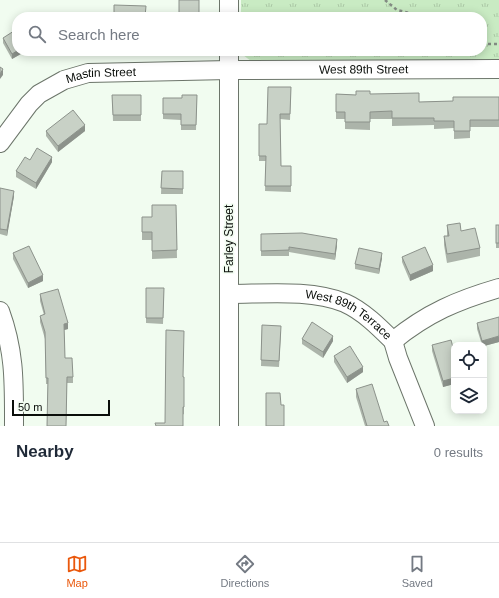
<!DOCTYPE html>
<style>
body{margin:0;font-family:Arial,sans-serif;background:#f6f6f7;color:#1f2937}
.controls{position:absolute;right:12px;bottom:12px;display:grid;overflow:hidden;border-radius:8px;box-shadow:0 2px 10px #0003}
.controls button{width:36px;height:36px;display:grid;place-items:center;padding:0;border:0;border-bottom:1px solid #e0e1e3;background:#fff;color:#1f2937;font:20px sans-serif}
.scale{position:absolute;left:12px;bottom:10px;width:98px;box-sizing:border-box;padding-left:4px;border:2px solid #0a0e0a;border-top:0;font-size:11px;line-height:14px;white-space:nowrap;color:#0a0e0a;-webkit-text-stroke:3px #f1fcf0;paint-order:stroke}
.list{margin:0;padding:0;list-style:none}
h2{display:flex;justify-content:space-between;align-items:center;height:52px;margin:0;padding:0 16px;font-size:17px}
h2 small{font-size:13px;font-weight:400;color:#747a83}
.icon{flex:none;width:22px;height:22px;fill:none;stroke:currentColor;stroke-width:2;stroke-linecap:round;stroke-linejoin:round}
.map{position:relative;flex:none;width:499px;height:426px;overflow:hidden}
.search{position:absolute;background:#fff;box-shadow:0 2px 10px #0003;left:12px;right:12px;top:12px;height:44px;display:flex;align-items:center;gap:10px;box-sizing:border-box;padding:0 14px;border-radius:16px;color:#747a83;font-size:15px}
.sheet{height:116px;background:#fff}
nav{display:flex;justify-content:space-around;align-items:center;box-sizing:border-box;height:56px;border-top:1px solid #e0e1e3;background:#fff;font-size:11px;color:#747a83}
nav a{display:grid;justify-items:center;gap:2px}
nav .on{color:#ea580c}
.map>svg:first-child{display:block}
</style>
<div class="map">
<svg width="499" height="426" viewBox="0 0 499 426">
<defs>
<pattern id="grass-tufts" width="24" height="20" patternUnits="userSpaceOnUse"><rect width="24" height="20" fill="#c9ebc3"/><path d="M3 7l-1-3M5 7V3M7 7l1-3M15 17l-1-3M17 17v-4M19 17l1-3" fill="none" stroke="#abc8a6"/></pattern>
</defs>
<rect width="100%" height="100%" fill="#f1fcf0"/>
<path fill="url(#grass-tufts)" d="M 241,0 L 499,0 L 499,60 L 251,61 L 243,55 L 242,51 L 482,51 L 482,17 L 241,17 Z"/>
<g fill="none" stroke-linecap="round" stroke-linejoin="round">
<g stroke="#6c756a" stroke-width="20">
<g id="minor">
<path d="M 229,0 L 229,17"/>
<path d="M 229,51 L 229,426"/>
<path id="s1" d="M 0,143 L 29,104 L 39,94 L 64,80 L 88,73 L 229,70 L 499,69"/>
<path id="s2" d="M 229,294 C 265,294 311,289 345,303 C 363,311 379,327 393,341"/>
<path d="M 0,311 C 15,352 14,383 14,426"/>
<path d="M 393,341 C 427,313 458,300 499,288"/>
<path d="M 393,341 L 398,358 L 425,426"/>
</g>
</g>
<g stroke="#838b83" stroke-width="2.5" stroke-dasharray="3 3" stroke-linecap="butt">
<path d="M 385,0 L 397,10 L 418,15 L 442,17"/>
<path d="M 482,44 L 499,44"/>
<path d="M 245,52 L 319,51"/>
</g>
<use href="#minor" stroke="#fff" stroke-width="18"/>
</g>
<g fill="#acb4aa">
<path d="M 3,38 L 17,51 L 26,51 L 12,59 L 3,43 Z"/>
<path d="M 291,87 L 290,120 L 280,119 L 281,166 L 291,166 L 291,192 L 265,191 L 266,161 L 259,161 L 259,124 L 267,124 Z"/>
<path d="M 336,94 L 356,95 L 370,94 L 419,102 L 453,101 L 499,97 L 499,127 L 470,127 L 470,138 L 454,139 L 454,128 L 434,129 L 434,125 L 392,126 L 392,119 L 370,119 L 370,130 L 345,129 L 345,119 L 336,119 Z"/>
<path d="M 112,95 L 141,95 L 141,121 L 113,121 Z"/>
<path d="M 197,95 L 196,130 L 181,130 L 181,120 L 163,119 L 163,98 L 182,98 Z"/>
<path d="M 46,131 L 85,131 L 58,152 L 46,136 Z"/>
<path d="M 30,160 L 52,162 L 36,189 L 16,177 L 16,171 Z"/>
<path d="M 162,171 L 183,171 L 183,194 L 161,194 Z"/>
<path d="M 0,188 L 14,196 L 7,236 L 0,234 Z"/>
<path d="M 176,205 L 177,258 L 152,259 L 152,240 L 142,240 L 142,225 L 152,217 Z"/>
<path d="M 447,225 L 461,231 L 480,248 L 480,256 L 447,263 L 444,245 L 444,236 L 447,236 Z"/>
<path d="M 499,225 L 499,248 L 496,248 L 496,231 Z"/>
<path d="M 261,234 L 337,245 L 335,260 L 289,252 L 289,256 L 261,256 Z"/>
<path d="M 13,253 L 43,281 L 28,288 L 13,259 Z"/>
<path d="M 402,257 L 433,271 L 410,281 L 402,262 Z"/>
<path d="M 382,258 L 379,274 L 355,269 L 355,264 Z"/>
<path d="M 146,288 L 164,288 L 163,324 L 146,323 Z"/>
<path d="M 40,294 L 68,329 L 64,330 L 65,358 L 73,377 L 73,383 L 67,383 L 66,426 L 47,426 L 48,384 L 46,384 L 45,339 L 40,322 L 40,316 L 44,315 L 40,301 Z"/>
<path d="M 477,323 L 499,342 L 484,346 L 484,345 L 482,345 L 477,329 Z"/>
<path d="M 262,325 L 281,332 L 279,367 L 261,366 Z"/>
<path d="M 302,339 L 333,341 L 323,358 L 302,344 Z"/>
<path d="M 432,345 L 454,351 L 454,384 L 443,387 L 432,351 Z"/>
<path d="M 334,356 L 363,372 L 347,383 L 334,362 Z"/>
<path d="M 183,377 L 184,384 L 184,414 L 165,423 Z"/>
<path d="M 356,389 L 384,422 L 389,426 L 365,426 L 356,397 Z"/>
</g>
<g fill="#8c928b">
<path d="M 17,51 L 26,51 L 12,59 L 12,54 Z"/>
<path d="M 3,69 L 3,75 L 0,79 L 0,74 Z"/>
<path d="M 85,125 L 85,131 L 58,152 L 58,146 Z"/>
<path d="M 52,157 L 52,162 L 36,189 L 36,183 Z"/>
<path d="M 14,191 L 14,196 L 7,236 L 7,230 Z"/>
<path d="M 337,239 L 337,245 L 335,260 L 335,254 Z"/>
<path d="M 382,253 L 382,258 L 379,274 L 379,269 Z"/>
<path d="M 433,265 L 433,271 L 410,281 L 410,275 Z"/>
<path d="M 43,275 L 43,281 L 28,288 L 28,283 Z"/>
<path d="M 68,323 L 68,329 L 64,330 L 64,324 Z"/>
<path d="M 333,336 L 333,341 L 323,358 L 323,352 Z"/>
<path d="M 499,336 L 499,342 L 484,346 L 484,345 L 482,345 L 482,341 Z"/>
<path d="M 363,367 L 363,372 L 347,383 L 347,377 Z"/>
<path d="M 454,378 L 454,384 L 443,387 L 443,381 Z"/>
</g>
<g fill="#c8d1c6" stroke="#8c928b">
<rect x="179" y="0" width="20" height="17"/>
<path d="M 114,5 L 146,6 L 145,17 L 114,17 Z"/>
<path d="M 17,29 L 17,51 L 12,54 L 3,38 Z"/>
<path d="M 0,67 L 3,69 L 0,74 Z"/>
<path d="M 268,87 L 291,87 L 290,114 L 280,114 L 281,166 L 291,166 L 291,186 L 265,186 L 266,156 L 259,156 L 259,124 L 267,124 Z"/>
<path d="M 356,91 L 370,91 L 370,94 L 419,93 L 419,102 L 453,101 L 453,97 L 499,97 L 499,120 L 470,120 L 470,131 L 454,131 L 454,121 L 434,121 L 434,118 L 392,118 L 392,111 L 370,112 L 370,122 L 345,122 L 345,112 L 336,112 L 336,94 L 356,95 Z"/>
<path d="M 112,95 L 141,95 L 141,115 L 113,115 Z"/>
<path d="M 182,95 L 197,95 L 196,125 L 181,125 L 181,114 L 163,114 L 163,98 L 182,98 Z"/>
<path d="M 73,110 L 85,125 L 58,146 L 46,131 Z"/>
<path d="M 37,148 L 52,157 L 36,183 L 16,171 L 25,157 L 30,160 Z"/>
<path d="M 162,171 L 183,171 L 183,189 L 161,188 Z"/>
<path d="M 0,188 L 14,191 L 7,230 L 0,229 Z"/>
<path d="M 152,205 L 176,205 L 177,250 L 152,251 L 152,232 L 142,232 L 142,217 L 152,217 Z"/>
<path d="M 460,223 L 461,231 L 475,228 L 480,248 L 447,254 L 444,236 L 449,236 L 447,225 Z"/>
<rect x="496" y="225" width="3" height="18"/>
<path d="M 302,233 L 337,239 L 335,254 L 289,247 L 289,250 L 261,251 L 261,234 Z"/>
<path d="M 29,246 L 43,275 L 28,283 L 13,253 Z"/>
<path d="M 425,247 L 433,265 L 410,275 L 402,257 Z"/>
<path d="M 359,248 L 382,253 L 379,269 L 355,264 Z"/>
<path d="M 146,288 L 164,288 L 163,318 L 146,318 Z"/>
<path d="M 58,289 L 68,323 L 64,324 L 65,358 L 72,358 L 73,377 L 67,377 L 66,426 L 47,426 L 48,378 L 46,378 L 45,332 L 40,316 L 45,314 L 40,294 Z"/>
<path d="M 499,317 L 499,336 L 482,341 L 477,323 Z"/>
<path d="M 312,322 L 333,336 L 323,352 L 302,339 Z"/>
<path d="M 262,325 L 281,326 L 279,361 L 261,360 Z"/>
<path d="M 166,330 L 184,331 L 183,377 L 184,377 L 184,407 L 183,407 L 183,426 L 156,426 L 155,423 L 165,423 Z"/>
<path d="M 451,340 L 454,351 L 454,378 L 443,381 L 432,345 Z"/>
<path d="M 350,346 L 363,367 L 347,377 L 334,356 Z"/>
<path d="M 372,384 L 384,422 L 387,421 L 389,426 L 367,426 L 356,389 Z"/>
<path d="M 266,393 L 280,393 L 281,405 L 284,405 L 284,426 L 266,426 Z"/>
</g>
<g text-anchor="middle" stroke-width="3" stroke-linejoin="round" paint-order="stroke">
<g font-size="12" fill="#0a0e0a" stroke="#f1fcf0">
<text dy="4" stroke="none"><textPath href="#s1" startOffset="392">West 89th Street</textPath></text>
<text dy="4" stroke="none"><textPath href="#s1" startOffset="129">Mastin Street</textPath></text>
<text transform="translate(229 239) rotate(-90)" y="4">Farley Street</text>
<text dy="4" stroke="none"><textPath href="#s2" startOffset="125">West 89th Terrace</textPath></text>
</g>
</g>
</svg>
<div class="controls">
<button><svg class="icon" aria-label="locate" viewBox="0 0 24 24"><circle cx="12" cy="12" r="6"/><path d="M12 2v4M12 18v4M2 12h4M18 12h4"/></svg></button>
<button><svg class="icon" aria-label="layers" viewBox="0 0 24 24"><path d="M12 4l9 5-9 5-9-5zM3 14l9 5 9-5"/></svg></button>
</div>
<div class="scale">50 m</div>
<div class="search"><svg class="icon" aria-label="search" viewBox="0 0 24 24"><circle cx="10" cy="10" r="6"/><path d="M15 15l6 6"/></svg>Search here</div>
</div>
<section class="sheet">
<h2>Nearby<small>0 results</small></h2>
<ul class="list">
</ul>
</section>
<nav>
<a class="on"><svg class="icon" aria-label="map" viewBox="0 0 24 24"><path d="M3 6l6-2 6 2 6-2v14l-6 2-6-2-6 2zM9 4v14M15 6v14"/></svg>Map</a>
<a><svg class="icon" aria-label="directions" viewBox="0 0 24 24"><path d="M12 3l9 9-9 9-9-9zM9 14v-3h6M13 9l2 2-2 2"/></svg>Directions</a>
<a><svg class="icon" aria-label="saved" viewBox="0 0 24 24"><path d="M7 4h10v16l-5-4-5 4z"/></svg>Saved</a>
</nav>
